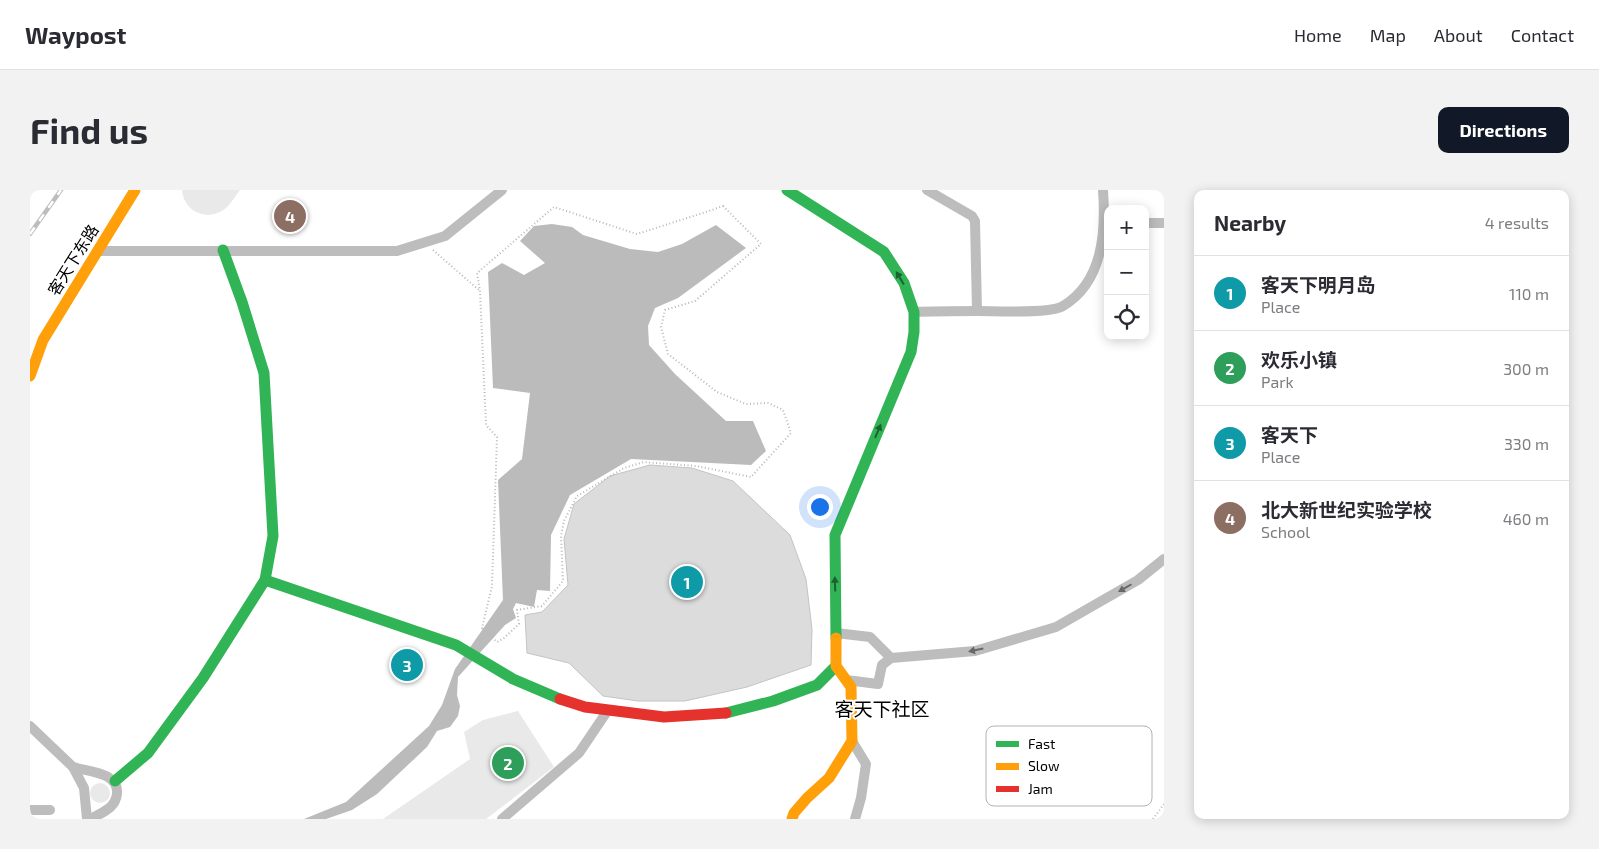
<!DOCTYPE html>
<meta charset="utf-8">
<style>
body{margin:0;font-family:"Exo 2","Noto Sans SC",sans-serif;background:#f2f2f3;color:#2b2b33}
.controls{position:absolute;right:15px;top:15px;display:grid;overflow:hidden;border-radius:10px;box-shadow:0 2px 12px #0003}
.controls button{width:45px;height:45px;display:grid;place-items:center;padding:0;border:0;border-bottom:1px solid #e1e1e2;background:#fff;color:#2b2b33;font:25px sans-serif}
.you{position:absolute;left:789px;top:316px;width:18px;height:18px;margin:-12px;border:4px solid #fff;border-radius:50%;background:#1a73e8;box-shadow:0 0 0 8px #1a73e833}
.badge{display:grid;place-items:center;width:32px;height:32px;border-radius:50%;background:#111827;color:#fff;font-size:16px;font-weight:700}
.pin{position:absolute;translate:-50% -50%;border:2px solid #fff;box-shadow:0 1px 5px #0006}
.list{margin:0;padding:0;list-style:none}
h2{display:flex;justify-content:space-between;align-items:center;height:65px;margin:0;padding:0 20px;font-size:21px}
h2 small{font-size:16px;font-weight:400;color:#7c7c81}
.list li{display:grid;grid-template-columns:32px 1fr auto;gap:15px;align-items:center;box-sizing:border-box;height:75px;padding:0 20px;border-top:1px solid #e1e1e2}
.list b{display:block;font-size:19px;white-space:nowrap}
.list p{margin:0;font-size:16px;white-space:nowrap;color:#7c7c81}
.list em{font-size:16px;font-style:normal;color:#7c7c81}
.icon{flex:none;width:28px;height:28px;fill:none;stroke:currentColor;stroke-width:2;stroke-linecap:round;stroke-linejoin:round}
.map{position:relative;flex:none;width:1134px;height:629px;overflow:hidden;border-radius:10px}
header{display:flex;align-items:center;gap:30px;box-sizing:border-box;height:70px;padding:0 25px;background:#fff;border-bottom:1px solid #e1e1e2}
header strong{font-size:24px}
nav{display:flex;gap:28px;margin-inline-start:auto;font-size:18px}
.intro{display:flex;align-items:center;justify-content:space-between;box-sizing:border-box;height:120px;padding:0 30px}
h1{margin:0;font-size:35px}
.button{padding:12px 22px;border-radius:10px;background:#111827;color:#fff;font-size:18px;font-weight:700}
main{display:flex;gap:30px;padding:0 30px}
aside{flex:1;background:#fff;border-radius:10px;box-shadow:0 2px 12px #0003}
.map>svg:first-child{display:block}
</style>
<header>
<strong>Waypost</strong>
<nav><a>Home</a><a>Map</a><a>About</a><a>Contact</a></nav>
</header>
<div class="intro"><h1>Find us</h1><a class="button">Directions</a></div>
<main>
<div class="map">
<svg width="1134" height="629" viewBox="0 0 1134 629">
<rect width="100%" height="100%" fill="#fff"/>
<g fill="#e9e9e9">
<path d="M 152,0 L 210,0 C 206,5 202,12 197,17 C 180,33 154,23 152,0 Z"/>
<path d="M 488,521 L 524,577 L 456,629 L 353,629 L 440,569 L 434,542 L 453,530 Z"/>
<circle cx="70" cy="603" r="10"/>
</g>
<path fill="#bbb" d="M 522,34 L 542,37 L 553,45 L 600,59 L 628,62 L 652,54 L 686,35 L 716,58 L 648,108 L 625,118 L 618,136 L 619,155 L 645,184 L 696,231 L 723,231 L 736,261 L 721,275 L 601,269 L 540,305 L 521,345 L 520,401 L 507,400 L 504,417 L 486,413 L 483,419 L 486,428 L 475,435 L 428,487 L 427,505 L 430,516 L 428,526 L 420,537 L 407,541 L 397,557 L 347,604 L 322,620 L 296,629 L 274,629 L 316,612 L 399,536 L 412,515 L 425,479 L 473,410 L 468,290 L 492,269 L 500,203 L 463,198 L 458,82 L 472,73 L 494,85 L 515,73 L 490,51 L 504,36 Z"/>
<path fill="#dcdcdc" stroke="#c4c4c4" d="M 620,275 L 662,278 L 703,291 L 760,345 L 776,389 L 782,439 L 781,475 L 717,497 L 655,511 L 608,511 L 573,506 L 539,473 L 497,463 L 495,425 L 512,422 L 538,395 L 534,349 L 544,314 L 580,286 Z"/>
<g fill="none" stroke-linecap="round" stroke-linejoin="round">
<g stroke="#b8b8b8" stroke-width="2" stroke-dasharray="1 2.5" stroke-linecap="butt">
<path d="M 693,16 L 731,54 L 665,111 L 635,120 L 631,137 L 638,164 L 687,202 L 716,214 L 738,213 L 753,220 L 761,243 L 721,287 L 666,276 L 614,272 L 594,278 L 547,306 L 534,331 L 531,346 L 533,391 L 512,416 L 487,420 L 489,434 L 474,448 L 467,452 L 452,438 L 462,396 L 467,247 L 456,235 L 450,101 L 447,83 L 524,17 L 607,44 L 679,21 Z"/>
<path d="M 403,60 L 450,101"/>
<path d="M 1123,629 L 1134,614"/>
</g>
<g stroke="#bdbdbd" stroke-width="10">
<path d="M 897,0 L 942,26 L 945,31 L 947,121"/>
<path d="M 1115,33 L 1134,33"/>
<path d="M 68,61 L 367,61 L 415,46 L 472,0"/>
<path d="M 884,122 C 905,121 927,121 949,121 C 966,121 1020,124 1033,116 C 1073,92 1076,42 1073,0"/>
<path d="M 806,443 L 840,447 L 861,468"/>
<path d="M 816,490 L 848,494 L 852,475 L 861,468 L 945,461 L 1026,437 L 1108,390 L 1134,369"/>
<path d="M 0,536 L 43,577 L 54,598 L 57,629"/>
<path d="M 822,551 L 836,574 L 831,608 L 825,629"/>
<path d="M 43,577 C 59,582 89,582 87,604 C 85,619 72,622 61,629"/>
<path d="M 0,620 L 20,620"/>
<path d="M 472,629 L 549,563 L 578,520"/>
</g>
<g stroke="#30b455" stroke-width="11">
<path d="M 757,0 L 854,62 L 874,93 L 884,122 L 884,142 L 881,162 L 805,345 L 806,448"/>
<path d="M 235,390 L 426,455 L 483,489 L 530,509"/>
<path d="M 696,523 L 743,511 L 787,495 L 806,476"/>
<path d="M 85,591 L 118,563 L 173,488 L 235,390 L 243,346 L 234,183 L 212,112 L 193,60"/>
</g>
<g stroke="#ff9f0a" stroke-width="11">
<path d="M 0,186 L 13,150 L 105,0"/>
<path d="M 762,629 L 764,623 L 777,608 L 799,588 L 822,551 L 821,497 L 806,476 L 806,448"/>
</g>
<path stroke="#e5322d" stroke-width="11" d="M 530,509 L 555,517 L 634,527 L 696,523"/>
<g stroke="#bdbdbd" stroke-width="4.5">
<path id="rail" d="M 0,44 L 31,0"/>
</g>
<use href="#rail" stroke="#fff" stroke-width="2.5" stroke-dasharray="8" stroke-linecap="butt"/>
</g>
<defs><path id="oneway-solid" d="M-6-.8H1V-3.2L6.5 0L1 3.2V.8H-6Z" transform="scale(1.25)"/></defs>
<g fill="#1a632f">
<use href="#oneway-solid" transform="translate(870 88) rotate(-121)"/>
<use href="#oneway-solid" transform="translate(848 241) rotate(-67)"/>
<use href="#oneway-solid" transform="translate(805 394) rotate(-92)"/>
</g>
<g fill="#686868">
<use href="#oneway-solid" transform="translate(1095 398) rotate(150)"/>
<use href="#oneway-solid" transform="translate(946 460) rotate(168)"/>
</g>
<g text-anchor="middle" stroke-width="4" stroke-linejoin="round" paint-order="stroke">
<g font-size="16" fill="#000" stroke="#fff">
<text transform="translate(43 70) rotate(-58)" y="6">客天下东路</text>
</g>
<g font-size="19" fill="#000" stroke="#fff">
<text x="852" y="526">客天下社区</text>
</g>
</g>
<rect x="956" y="536" width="166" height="80" rx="8" fill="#fff" stroke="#b2b2b2" stroke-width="1"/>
<rect x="966" y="551" width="23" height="6" fill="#30b455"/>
<rect x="966" y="573" width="23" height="7" fill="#ff9f0a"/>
<rect x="966" y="596" width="23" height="6" fill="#e5322d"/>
<g font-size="14" fill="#000">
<text x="998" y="559">Fast</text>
<text x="998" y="581">Slow</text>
<text x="998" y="604">Jam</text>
</g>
</svg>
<div class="controls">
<button>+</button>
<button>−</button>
<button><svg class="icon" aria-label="locate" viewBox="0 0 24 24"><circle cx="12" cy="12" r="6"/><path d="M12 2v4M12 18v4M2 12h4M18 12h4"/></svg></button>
</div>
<div class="you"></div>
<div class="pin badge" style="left:657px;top:392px;background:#0f9aa8">1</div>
<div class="pin badge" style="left:478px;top:573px;background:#2e9e5b">2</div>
<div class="pin badge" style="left:377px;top:475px;background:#0f9aa8">3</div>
<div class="pin badge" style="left:260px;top:26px;background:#8d6e63">4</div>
</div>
<aside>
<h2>Nearby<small>4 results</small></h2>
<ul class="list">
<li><span class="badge" style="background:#0f9aa8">1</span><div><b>客天下明月岛</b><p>Place</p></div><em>110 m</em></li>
<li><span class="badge" style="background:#2e9e5b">2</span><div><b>欢乐小镇</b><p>Park</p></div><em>300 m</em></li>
<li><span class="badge" style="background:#0f9aa8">3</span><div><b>客天下</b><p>Place</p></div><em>330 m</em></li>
<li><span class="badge" style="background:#8d6e63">4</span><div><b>北大新世纪实验学校</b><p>School</p></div><em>460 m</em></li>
</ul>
</aside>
</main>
